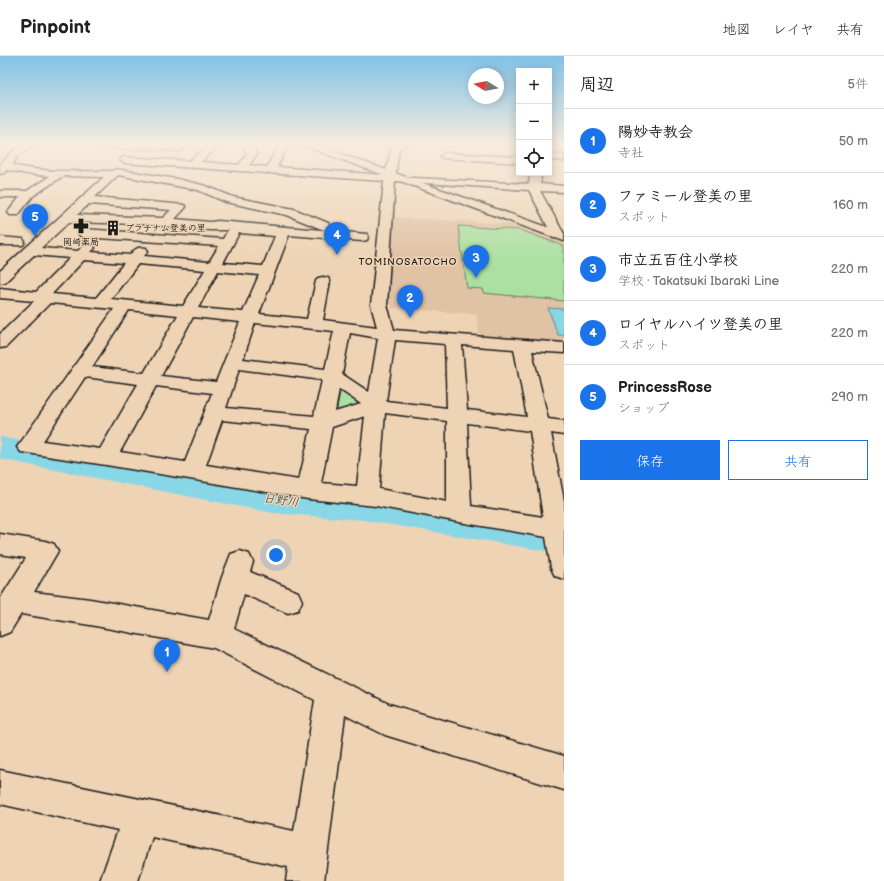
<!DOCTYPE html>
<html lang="ja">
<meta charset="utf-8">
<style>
body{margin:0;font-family:"Balsamiq Sans","Klee One",sans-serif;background:#f6f6f6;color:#202124}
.controls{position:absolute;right:12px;top:12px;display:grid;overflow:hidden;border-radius:0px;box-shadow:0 2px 10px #0003}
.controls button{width:36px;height:36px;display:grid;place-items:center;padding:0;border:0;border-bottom:1px solid #e0e0e0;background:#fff;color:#202124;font:20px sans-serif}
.compass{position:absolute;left:468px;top:12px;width:36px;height:36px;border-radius:50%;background:#fff;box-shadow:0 2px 10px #0003;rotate:280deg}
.you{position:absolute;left:276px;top:499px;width:14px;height:14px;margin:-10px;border:3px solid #fff;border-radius:50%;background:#1a73e8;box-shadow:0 0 0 6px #1a73e833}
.badge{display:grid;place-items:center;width:26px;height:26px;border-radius:50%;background:#1a73e8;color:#fff;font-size:13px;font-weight:700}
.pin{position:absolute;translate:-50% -33px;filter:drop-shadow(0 1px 2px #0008)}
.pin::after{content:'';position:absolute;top:21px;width:14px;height:12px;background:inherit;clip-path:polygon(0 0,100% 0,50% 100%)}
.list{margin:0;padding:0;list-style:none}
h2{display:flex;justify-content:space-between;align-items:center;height:52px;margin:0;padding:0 16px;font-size:17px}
h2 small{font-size:13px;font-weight:400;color:#757577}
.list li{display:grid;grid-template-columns:26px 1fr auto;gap:12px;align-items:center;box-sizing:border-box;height:64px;padding:0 16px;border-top:1px solid #e0e0e0}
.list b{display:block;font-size:15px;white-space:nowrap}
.list p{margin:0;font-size:13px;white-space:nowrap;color:#757577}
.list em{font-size:13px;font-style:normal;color:#757577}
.actions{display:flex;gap:8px;padding:12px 16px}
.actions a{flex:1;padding:9px 0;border:1px solid #1a73e8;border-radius:0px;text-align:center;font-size:14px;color:#1a73e8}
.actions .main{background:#1a73e8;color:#fff}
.icon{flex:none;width:22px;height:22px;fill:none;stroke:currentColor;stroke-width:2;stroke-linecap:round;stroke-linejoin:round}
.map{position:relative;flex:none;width:564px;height:825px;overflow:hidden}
header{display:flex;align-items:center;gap:24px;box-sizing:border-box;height:56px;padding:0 20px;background:#fff;border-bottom:1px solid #e0e0e0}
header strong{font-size:19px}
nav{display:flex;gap:22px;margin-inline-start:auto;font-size:14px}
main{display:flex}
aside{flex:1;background:#fff}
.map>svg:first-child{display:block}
</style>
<header>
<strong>Pinpoint</strong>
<nav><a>地図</a><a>レイヤ</a><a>共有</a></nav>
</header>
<main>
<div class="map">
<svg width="564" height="825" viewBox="0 0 564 825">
<rect width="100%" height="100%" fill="#eed4b5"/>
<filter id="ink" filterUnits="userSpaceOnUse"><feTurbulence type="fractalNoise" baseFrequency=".025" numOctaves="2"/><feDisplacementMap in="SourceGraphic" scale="8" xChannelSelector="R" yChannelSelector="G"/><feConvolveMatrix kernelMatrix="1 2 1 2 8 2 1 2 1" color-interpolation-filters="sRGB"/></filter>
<g filter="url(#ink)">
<path fill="#e0c2a4" d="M 390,161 L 512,168 L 564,187 L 564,287 L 480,281 L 476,258 L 392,252 L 392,248 L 387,247 Z"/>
<g fill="#ace0a2" stroke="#647e5f">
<path d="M 458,170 L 520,174 L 564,190 L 564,245 L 484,237 L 483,233 L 467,232 Z"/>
<path d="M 346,334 L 364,347 L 341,355 L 337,352 L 340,337 Z"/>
</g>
<path fill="#88d7e6" stroke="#5d8c95" d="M 548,252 L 564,253 L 564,279 L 558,279 Z"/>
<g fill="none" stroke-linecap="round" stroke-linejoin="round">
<path fill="#88d7e6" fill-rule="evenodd" d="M 0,381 L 273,431 L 363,438 L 564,468 L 564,498 L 363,464 L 273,457 L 0,403 Z"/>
<g stroke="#1c1c1c" stroke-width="3">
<g id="minor">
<path d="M 0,88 L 5,88 L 0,92 Z"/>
<path d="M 24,88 L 35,88 L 18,100 L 13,107 L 14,109 C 37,117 86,115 112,115 L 116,113 L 177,123 L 206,130 L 233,141 L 294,153 L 328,167 L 330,170 L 328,173 L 324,174 L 287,159 L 226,146 L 198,134 L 118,119 L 95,141 L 184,149 L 186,151 L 175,163 L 210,166 L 218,165 L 367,178 L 368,181 L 367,184 L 362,185 L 289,179 L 259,258 L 307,263 L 316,225 L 318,222 L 323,221 L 328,222 L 330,225 L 323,264 L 377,271 L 371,249 L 384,125 L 124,107 L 119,104 L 124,101 L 190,105 L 210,88 L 220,88 L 201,106 L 239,109 L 247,98 L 244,94 L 248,88 L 257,88 L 254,94 L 257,98 L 249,109 L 267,111 L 279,88 L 288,88 L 277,111 L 385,119 L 392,90 L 395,88 L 407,88 L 399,93 L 395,121 L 529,128 L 530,121 L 535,118 L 539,119 L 541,123 L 540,128 L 564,130 L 564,136 L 540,135 L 564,178 L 563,182 L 553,182 L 552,179 L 529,134 L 395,125 L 387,249 L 394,274 L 564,287 L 564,297 L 532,295 L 548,363 L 564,365 L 564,379 L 551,377 L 564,445 L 564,523 L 555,520 L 551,512 L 546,481 L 459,466 L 376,450 L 308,443 L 106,409 L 21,396 L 17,391 L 21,386 L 114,253 L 50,247 L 6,291 L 0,292 L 0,278 L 34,245 L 0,242 L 0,232 L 36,236 L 70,202 L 34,199 L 5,226 L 0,227 L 0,215 L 104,121 L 63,120 L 33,140 L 18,159 L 10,159 L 8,156 L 20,141 L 0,141 L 0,135 L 27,135 L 50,120 L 27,118 L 7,114 L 4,117 L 0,118 L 0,109 L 12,96 ZM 89,148 L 171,154 L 163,162 L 77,159 ZM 69,166 L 139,168 L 210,174 L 228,174 L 223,183 L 84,173 L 80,174 L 78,177 L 80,180 L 84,181 L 219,190 L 209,206 L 144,200 L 148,195 L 146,192 C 138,190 135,193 130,199 L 91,196 L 95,192 L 93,189 C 85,187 83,190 78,195 L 41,192 ZM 239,177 L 275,180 L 263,210 L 223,207 ZM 84,204 L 124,207 L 96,242 L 52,238 ZM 138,208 L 205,214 L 183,250 L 111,243 ZM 218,215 L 259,219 L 243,256 L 198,252 ZM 129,254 L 178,259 L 144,317 L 92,311 ZM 193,261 L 240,266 L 216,326 L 161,320 ZM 255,267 L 334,275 L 325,313 L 243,303 ZM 350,277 L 378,282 L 369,336 L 342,318 ZM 395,284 L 445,288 L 447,352 L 386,345 ZM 462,289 L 514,293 L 527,361 L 467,354 ZM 239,313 L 322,324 L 314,360 L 226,352 ZM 85,321 L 138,328 L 100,393 L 43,385 ZM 156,330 L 212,337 L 185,406 L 120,396 ZM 339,333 L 361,348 L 335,356 ZM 385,357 L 447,365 L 447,446 L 379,433 ZM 365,360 L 357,430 L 321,427 L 332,371 ZM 222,364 L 311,373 L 299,424 L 206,409 ZM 467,367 L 530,375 L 543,461 L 471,450 Z"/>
<path d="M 100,88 C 113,88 178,85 185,92 L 180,95 L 143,92 L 139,94 L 104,91 Z"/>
<path d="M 445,97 L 519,101 L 519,107 L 442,102 L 440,100 Z"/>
<path d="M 549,98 L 564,99 L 564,105 L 549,104 Z"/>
<path d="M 0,181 L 23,183 L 25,186 L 23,189 L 0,189 Z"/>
<path d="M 0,478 L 45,485 L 54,488 L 58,495 L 34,536 L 90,543 L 209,564 L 222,521 L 231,498 L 240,495 L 249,498 L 253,506 L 250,516 L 298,536 L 302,545 L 298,554 L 288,557 L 244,538 L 234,573 L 389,648 L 564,700 L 564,734 L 385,679 L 345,659 L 324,825 L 286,825 L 288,811 L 152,781 L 138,825 L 100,825 L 118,774 L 0,748 L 0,714 L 294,775 L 315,644 L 214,592 L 90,569 L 21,558 L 10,576 L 0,580 L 0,543 L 26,502 L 0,498 Z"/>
</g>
</g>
<g stroke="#1c1c1c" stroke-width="3">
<path id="major" d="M 299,88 L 313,88 L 564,177 L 564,185 Z"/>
</g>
<use href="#minor" fill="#eed4b5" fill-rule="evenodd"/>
<use href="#major" fill="#eed4b5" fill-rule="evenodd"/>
</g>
</g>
<linearGradient id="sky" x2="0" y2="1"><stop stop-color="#81c2e7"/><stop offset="0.43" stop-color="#f7ecde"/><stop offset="1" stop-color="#f7ecde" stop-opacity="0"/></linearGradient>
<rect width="564" height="204" fill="url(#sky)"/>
<defs>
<g id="pharmacy-bare" transform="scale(1.2)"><path d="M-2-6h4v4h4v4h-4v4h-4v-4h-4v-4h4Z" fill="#1c1c1c" stroke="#eed4b5" stroke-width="2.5" paint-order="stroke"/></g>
<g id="building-bare" transform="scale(1.2)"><path d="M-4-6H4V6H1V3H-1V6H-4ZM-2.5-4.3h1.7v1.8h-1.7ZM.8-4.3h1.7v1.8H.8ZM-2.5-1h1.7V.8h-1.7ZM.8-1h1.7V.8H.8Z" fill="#1c1c1c" stroke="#eed4b5" stroke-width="2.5" paint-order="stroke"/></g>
</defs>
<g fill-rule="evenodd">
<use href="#pharmacy-bare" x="81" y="170"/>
<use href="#building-bare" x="113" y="172"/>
</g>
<g text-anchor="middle" stroke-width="3" stroke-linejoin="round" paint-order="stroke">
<g font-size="9" font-weight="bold" fill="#1c1c1c" stroke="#eed4b5" text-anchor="start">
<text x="125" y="175">プラチナム登美の里</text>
<text x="81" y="189" text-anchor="middle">岡崎薬局</text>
</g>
<g font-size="10" letter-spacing="1" fill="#1c1c1c" stroke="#eed4b5">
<text x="408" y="209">TOMINOSATOCHO</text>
</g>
<g font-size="12" font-style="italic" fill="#324144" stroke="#eed4b5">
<text transform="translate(281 444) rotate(7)" y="4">日野川</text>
</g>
</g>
</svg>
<div class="controls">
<button>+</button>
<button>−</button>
<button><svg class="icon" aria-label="locate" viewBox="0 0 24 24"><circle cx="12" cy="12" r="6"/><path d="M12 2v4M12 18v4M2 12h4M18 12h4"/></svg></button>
</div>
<svg class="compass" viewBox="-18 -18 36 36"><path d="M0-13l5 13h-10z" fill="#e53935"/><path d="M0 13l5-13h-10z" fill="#757577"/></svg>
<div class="you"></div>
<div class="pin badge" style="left:167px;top:616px">1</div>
<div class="pin badge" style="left:410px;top:262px">2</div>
<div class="pin badge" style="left:476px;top:222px">3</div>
<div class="pin badge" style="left:337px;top:199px">4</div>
<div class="pin badge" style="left:35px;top:181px">5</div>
</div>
<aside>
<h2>周辺<small>5件</small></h2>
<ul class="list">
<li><span class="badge">1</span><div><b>陽妙寺教会</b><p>寺社</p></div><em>50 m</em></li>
<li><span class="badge">2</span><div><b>ファミール登美の里</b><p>スポット</p></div><em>160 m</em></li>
<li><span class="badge">3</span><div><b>市立五百住小学校</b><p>学校 · Takatsuki Ibaraki Line</p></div><em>220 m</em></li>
<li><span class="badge">4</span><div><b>ロイヤルハイツ登美の里</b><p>スポット</p></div><em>220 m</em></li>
<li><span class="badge">5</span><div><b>PrincessRose</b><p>ショップ</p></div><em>290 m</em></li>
</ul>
<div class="actions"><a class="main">保存</a><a>共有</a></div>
</aside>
</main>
